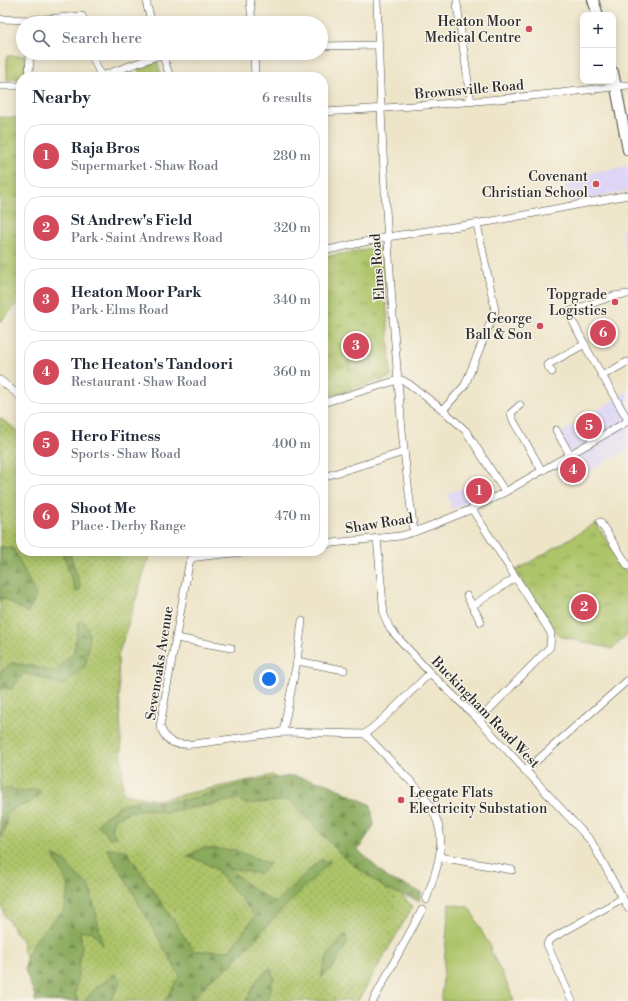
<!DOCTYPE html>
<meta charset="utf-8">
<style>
body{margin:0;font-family:"Libre Bodoni",serif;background:#f6f6f7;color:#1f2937}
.controls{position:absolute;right:12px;top:12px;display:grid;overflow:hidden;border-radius:8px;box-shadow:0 2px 10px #0003}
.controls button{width:36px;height:36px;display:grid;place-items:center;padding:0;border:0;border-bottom:1px solid #e0e1e3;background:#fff;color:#1f2937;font:20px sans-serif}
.you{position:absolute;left:269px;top:679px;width:14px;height:14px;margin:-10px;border:3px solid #fff;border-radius:50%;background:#1a73e8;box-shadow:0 0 0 6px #1a73e833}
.badge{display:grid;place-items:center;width:26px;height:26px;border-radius:50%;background:#d1495b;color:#fff;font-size:13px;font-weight:700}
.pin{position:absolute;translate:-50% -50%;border:2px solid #fff;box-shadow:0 1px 4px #0006}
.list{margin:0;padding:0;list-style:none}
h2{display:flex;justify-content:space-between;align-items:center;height:52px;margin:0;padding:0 16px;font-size:17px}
h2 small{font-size:13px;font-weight:400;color:#747a83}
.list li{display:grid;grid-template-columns:26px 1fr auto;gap:12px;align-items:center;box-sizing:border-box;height:64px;margin:0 8px 8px;padding:0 8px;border:1px solid #e0e1e3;border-radius:16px}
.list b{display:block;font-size:15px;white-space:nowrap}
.list p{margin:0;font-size:13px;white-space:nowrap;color:#747a83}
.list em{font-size:13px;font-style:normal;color:#747a83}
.icon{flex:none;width:22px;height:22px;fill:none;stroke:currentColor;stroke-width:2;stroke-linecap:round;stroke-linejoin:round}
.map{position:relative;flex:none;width:628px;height:1001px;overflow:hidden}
.search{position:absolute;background:#fff;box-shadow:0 2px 10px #0003;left:16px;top:16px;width:312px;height:44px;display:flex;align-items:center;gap:10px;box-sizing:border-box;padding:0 14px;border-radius:22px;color:#747a83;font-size:15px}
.panel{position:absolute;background:#fff;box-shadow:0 2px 10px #0003;left:16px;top:72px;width:312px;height:484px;border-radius:16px}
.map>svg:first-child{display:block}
</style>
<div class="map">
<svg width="628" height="1001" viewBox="0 0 628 1001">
<defs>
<pattern id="grass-dots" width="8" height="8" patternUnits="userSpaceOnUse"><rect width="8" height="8" fill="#adc469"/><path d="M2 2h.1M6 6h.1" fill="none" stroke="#8d9f57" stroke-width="1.8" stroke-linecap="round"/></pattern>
<pattern id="forest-firs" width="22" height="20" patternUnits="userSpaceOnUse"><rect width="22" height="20" fill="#8aaa5d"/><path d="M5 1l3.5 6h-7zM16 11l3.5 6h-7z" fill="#718b4d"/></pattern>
<pattern id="park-tufts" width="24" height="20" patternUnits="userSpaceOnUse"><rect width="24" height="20" fill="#adc469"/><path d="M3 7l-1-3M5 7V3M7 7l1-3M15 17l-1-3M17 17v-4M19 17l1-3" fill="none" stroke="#8d9f57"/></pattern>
</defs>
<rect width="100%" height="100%" fill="#f7f3e8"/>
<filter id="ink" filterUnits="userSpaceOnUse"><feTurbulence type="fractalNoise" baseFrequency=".025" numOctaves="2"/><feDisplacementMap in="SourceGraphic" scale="8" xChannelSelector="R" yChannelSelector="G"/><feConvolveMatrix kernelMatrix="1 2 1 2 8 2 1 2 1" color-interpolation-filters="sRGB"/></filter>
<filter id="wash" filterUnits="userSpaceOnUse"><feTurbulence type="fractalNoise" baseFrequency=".012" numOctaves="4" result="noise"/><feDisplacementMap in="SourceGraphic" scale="16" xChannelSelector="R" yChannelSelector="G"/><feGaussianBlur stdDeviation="0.9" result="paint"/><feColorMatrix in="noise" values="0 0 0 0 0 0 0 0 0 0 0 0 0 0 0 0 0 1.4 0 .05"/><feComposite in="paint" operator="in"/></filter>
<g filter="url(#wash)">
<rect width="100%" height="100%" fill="#eee5c9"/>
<g fill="#ddd5f6">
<path d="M 627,166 L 628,174 L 628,191 L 568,202 L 564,177 Z"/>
<path d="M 628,228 L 628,267 L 622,233 L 621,230 Z"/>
<path d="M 628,391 L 628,449 L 573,481 L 560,461 L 567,457 L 555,437 Z"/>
<path d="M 489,476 L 495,489 L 451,510 L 448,494 Z"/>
</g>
<path fill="url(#grass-dots)" stroke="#6c784a" d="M 0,418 L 21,433 L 21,551 L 151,551 L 118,656 L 123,794 L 157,800 L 273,775 L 413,906 L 358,1001 L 48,1001 L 34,967 L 22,949 L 23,943 L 4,914 L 2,905 L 0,903 Z"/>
<g fill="url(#forest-firs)" stroke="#5a6a44">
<path d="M 0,547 L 13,548 L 36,595 L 28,613 L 5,599 L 0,598 Z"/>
<path d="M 62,551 L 69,551 L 80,584 L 80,590 L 76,592 Z"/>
<path d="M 82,621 C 94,631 87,650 86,665 L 64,685 L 24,673 L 12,689 L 0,688 L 0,672 L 11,663 L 31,666 L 55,672 L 74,652 L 79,622 Z"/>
<path d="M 293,776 L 328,784 L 371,805 L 374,825 L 358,850 L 388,878 L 421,892 L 419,901 L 386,889 L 344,858 L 290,800 L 246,804 L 236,799 L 211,805 L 165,812 L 146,809 L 130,812 L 114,819 L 111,828 L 116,837 L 109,838 L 104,830 L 97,825 L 103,818 L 122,805 L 138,800 L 157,802 L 190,799 L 247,782 Z"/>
<path d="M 0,788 L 24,791 L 40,789 L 39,795 L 28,804 L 16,807 L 6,813 L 7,824 L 0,839 Z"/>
<path d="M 202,848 L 235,850 L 270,864 L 259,874 L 228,868 L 254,890 L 275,903 L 319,860 L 331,861 L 273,919 L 231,965 L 211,979 L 192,1001 L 164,1001 L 180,976 C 155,934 133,890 107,849 L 126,850 L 194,951 L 229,951 L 255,916 L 216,869 L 199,860 L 187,857 Z"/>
<path d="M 53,856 L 63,859 L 75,873 L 90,887 L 103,946 L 92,931 L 80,932 L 82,946 L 75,994 L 78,1001 L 35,1001 L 35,996 L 25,970 L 26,958 L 37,938 L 64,910 L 69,888 L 63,874 Z"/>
<path d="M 346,934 L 347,944 L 332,968 L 321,977 L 327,956 Z"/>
<path d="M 270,968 L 274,977 L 268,1001 L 246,1001 L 258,979 Z"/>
<path d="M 115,974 L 121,981 L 111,1001 L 84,1001 L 96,988 Z"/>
</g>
<g fill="url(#park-tufts)" stroke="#6c784a">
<path d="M 7,56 L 26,56 L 26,72 L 24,77 L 21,77 L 21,79 L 19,79 L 7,80 Z"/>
<path d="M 157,61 L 162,77 L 141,77 L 138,67 Z"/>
<path d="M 0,117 L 21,118 L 21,300 L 0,322 Z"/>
<path d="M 383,247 L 391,377 L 323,398 L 323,257 Z"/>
<path d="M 596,523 L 628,575 L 628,634 L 612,649 L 559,636 L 515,571 Z"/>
</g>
<g fill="#adc469" stroke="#6c784a">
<path d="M 371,355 L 373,365 L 350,371 L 348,360 Z"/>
<path d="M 449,904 L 468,907 L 471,910 L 484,936 L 491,947 L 491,952 L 508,986 L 514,1001 L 441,1001 Z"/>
</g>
</g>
<g filter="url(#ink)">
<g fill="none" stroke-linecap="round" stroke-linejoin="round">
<g stroke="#484743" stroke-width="8">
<g id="minor">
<path d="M 147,0 L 147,6 L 152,23"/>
<path d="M 250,0 L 252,23"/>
<path d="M 377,0 C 381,139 389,279 401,418 C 404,456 409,494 414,532"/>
<path d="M 457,0 L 457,4 L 471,102"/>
<path d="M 0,19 L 31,20 L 82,16 L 85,23"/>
<path d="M 321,46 L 378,45"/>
<path d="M 91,53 L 101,76"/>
<path d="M 162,53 L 170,77"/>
<path d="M 254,53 L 255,77"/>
<path d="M 29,77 L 30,53"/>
<path d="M 101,77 L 101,76 L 163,54"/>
<path d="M 0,86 L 21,86"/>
<path d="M 323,112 C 425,106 527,98 628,85"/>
<path d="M 323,251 L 387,237 L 493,221 L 628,195"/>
<path d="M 628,294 L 613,296 L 568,312 L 588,351 L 628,420"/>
<path d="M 552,372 L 547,365 L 585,344"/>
<path d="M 602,376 L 627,362"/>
<path d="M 0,380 L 21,397"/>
<path d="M 323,403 L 398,380 L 402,380 L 409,384 L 443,410 L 466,431 L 505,492"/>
<path d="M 520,405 L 511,413 L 513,420 L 542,471"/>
<path d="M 443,410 L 465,385 L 495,311 L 494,305 L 477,224"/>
<path d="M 556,430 L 570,455"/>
<path d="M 323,477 L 404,452"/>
<path d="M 472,509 L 551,633 L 550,647 L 479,720"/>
<path d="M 600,522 L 628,566"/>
<path d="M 377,538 L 384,615 L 390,629 L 430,673 L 479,720 L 591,841 L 628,908"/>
<path d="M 323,544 L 400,536 L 414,532 L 435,524 L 472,509 L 505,492 L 628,421"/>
<path d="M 252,551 L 197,557 L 191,559 L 189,564 L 160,726 C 167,745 176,745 194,744 L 283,732 L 365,734 L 384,718 L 430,673"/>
<path d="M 467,596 L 481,622"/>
<path d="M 472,606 L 515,578"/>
<path d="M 176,638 L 231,648"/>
<path d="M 297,661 L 344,670"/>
<path d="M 283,732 L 297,661 L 302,621"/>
<path d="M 365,734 L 420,791 C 452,831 441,857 426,900"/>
<path d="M 525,771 L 628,680"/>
<path d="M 440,857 L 512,870"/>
<path d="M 373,1001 L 422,910"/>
<path d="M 572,1001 L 547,944 L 549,940 L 623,898"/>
</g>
</g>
<g stroke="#484743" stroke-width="12">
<g id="secondary">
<path d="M 593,0 L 598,15"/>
<path d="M 613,72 L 628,150"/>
</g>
</g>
<use href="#minor" stroke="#fff" stroke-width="7"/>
<use href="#secondary" stroke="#fff" stroke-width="10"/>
</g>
</g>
<g fill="#d1495b" stroke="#f7f3e8" stroke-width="1.5">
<circle cx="529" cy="29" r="4"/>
<circle cx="596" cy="184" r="4"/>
<circle cx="615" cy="302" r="4"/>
<circle cx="540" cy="326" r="4"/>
<circle cx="401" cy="800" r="4"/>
</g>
<g text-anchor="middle" stroke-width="3" stroke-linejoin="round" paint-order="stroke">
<g font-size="14" fill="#2b2b2b" stroke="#f7f3e8" text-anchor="end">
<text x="521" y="26">Heaton Moor<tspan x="521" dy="16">Medical Centre</tspan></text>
<text x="588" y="181">Covenant<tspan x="588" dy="16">Christian School</tspan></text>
<text x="607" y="299">Topgrade<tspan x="607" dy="16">Logistics</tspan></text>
<text x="532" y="323">George<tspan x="532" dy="16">Ball &amp; Son</tspan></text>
<text x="409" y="797" text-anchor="start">Leegate Flats<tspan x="409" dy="16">Electricity Substation</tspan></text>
</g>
<g font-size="14" fill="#2b2b2b" stroke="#f7f3e8">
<text transform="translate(469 89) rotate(-5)" y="5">Brownsville Road</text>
<text transform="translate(377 267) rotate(-94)" y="5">Elms Road</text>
<text transform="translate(379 523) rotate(-9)" y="5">Shaw Road</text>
<text transform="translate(159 663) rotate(-81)" y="5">Sevenoaks Avenue</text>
<text transform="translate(486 712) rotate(46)" y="5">Buckingham Road West</text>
</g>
</g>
</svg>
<div class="controls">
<button>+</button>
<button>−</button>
</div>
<div class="you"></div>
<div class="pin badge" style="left:479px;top:491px">1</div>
<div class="pin badge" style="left:584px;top:607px">2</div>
<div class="pin badge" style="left:356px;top:346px">3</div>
<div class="pin badge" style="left:573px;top:470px">4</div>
<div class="pin badge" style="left:589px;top:426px">5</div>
<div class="pin badge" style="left:603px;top:333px">6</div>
<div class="search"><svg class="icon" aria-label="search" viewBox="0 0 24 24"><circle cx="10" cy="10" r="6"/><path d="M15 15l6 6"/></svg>Search here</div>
<section class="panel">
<h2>Nearby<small>6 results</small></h2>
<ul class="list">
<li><span class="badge">1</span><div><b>Raja Bros</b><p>Supermarket · Shaw Road</p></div><em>280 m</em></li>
<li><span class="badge">2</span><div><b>St Andrew's Field</b><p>Park · Saint Andrews Road</p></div><em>320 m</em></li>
<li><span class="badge">3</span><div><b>Heaton Moor Park</b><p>Park · Elms Road</p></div><em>340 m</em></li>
<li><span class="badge">4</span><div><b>The Heaton's Tandoori</b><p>Restaurant · Shaw Road</p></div><em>360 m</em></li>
<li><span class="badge">5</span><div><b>Hero Fitness</b><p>Sports · Shaw Road</p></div><em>400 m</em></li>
<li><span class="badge">6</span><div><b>Shoot Me</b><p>Place · Derby Range</p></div><em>470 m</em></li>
</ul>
</section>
</div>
